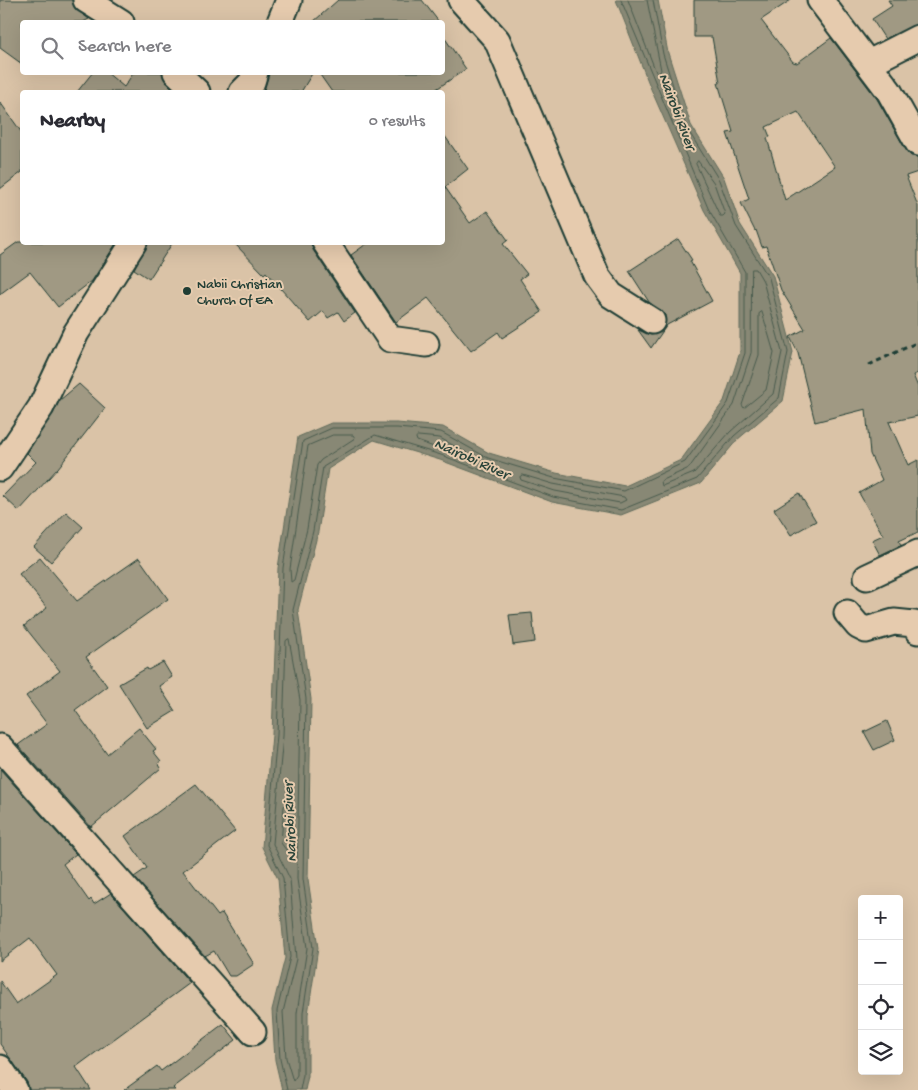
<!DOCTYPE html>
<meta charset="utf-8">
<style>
body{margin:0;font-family:"Gochi Hand",sans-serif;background:#f7f7f7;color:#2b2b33}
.controls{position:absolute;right:15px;bottom:15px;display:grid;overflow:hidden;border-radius:5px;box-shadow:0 5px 20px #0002}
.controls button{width:45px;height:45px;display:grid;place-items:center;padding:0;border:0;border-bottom:1px solid #e1e1e2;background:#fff;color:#2b2b33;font:25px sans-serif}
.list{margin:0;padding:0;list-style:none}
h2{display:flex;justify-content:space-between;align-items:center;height:65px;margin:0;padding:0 20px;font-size:21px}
h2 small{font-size:16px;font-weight:400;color:#7c7c81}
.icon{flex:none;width:28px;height:28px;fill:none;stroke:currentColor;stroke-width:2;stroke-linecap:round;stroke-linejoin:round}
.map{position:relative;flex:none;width:918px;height:1090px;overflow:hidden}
.search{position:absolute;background:#fff;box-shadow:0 5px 20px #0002;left:20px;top:20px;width:425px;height:55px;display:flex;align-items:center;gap:12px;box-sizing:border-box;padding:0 18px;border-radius:5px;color:#7c7c81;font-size:19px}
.panel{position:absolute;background:#fff;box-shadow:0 5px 20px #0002;left:20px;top:90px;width:425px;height:155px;border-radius:5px}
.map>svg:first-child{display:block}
</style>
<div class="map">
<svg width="918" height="1090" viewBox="0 0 918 1090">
<rect width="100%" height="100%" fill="#dac3a7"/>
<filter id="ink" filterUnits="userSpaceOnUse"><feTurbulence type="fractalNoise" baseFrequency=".02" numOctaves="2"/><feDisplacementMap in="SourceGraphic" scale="10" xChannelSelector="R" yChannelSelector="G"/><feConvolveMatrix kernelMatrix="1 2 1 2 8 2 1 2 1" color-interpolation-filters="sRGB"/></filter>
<g filter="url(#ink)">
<path fill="#888874" stroke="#5e6a5a" d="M 616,0 L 658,0 L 668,53 L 691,125 L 724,178 L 740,224 L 773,276 L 793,352 L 783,401 L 737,440 L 701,483 L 621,515 L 552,502 L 440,460 L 374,440 L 328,469 L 318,532 L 298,610 L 311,699 L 308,879 L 318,948 L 308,1014 L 308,1076 L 305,1090 L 282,1090 L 275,1060 L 272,1010 L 285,958 L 278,879 L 262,847 L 272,735 L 278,568 L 298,437 L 331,423 L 397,423 L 443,427 L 489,453 L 556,473 L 625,486 L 681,460 L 724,401 L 740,352 L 740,273 L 704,210 L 651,89 Z"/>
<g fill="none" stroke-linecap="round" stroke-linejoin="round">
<g stroke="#495b4e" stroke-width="1">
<path d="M 628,0 L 656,72 L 659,73 L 661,70 L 647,0"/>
<path d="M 698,161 L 714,183 L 725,214 L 723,216 L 720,216 L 696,164 Z"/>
<path d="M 752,269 L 756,269 L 763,281 L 782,352 L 773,394 L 730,432 L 694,473 L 662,486 L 661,481 L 689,468 L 734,405 L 751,353 Z"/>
<path d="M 762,312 L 774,353 L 766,390 L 744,408 L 742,405 L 759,355 L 759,314 Z"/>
<path d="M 333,435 L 353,435 L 355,438 L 321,460 L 317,465 L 307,529 L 294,580 L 291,582 L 290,569 L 308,446 Z"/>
<path d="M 418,436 L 440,438 L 467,453 L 468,456 L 465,458 L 417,441 L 416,438 Z"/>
<path d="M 523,475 L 553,484 L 624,497 L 626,500 L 620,503 L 555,491 L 521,480 L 520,477 Z"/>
<path d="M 289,639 L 300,700 L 297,879 L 307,948 L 297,1013 L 297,1075 L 293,1081 L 286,1058 L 283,1012 L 296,959 L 290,879 L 273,844 L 283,736 L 286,641 Z"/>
<path d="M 287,804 L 289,806 L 289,849 L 287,851 L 281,843 L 284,806 Z"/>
<path d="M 287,1090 L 280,1059 L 277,1011 L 290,957 L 283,878 L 267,845 L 277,735 L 283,568 L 303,441 L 332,428 L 397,428 L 441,432 L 488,458 L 554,478 L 624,491 L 685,462 L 728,403 L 745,353 L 745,272 L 708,208 L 621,0"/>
<path d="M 300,1090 L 303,1075 L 303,1013 L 313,948 L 303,879 L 306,699 L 293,610 L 313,531 L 323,467 L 375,435 L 441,455 L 553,497 L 621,510 L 697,479 L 734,436 L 779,398 L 788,352 L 769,278 L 736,226 L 719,180 L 686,127 L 663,54 L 653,0"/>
</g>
</g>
<g fill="#a09983" stroke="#1f3d34" fill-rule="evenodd">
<path d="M 0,0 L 72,0 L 74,7 L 89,19 L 83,22 L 22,22 L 22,64 L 0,48 Z"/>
<path d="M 338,0 L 422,0 L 439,22 L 313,22 Z"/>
<path d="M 694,0 L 791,0 L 761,20 L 793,62 L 797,63 L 831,38 L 877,99 L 906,150 L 911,156 L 918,157 L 918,172 L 906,176 L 918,206 L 918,373 L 913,375 L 918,387 L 918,416 L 889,422 L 908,465 L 918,460 L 918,532 L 899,541 L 901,545 L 880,555 L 872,540 L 883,535 L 859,493 L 882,480 L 870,454 L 866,409 L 815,422 L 798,353 L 790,337 L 805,329 L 781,290 L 766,246 L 762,247 L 756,230 L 755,231 L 741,203 L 749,199 L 727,133 L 733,132 L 718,83 L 720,83 L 712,37 L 694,37 ZM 798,112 L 835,167 L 785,200 L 767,138 L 770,137 L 766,127 Z"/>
<path d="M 888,0 L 918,0 L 918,24 L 885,39 L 872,19 L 892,6 Z"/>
<path d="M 442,34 L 466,69 L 432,92 L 332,92 L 318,72 L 442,72 Z"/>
<path d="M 93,72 L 106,72 L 124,87 L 134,72 L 162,72 L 166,82 L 177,92 L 77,92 Z"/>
<path d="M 269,72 L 313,72 L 301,92 L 268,92 L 264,90 Z"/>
<path d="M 0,102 L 22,133 L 22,172 L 0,189 Z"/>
<path d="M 442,132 L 468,169 L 445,187 L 470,223 L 487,211 L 508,240 L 503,244 L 527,274 L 520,279 L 542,312 L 502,338 L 498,332 L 471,351 L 428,298 L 396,322 L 351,255 L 369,242 L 442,242 Z"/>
<path d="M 678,239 L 692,260 L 690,261 L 712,301 L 667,325 L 651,348 L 638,330 L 651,335 L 659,333 L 664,328 L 665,315 L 649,302 L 629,271 Z"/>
<path d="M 18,242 L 117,242 L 92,281 L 58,307 L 30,272 L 0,294 L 0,255 Z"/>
<path d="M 148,242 L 173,242 L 149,279 L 134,269 Z"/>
<path d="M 233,242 L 311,242 L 313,250 L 355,313 L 344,321 L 338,312 L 328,318 L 323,311 L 310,322 L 266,272 L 264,274 Z"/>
<path d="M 79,384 L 105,408 L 58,468 L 19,511 L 3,496 L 36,462 L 27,453 L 60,400 Z"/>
<path d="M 799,493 L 816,521 L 791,535 L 774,509 Z"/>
<path d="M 66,512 L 83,527 L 51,562 L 34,547 Z"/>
<path d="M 40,557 L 77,601 L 139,558 L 168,599 L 86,657 L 107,686 L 75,710 L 107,754 L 139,728 L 156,749 L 153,751 L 161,761 L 158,763 L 161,768 L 91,827 L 18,745 L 47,724 L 26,696 L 60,671 L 24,626 L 47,608 L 19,574 Z"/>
<path d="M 532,613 L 535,642 L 513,645 L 509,615 Z"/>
<path d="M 163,662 L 172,677 L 159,686 L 175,711 L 147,728 L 119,684 L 147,668 L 148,670 Z"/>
<path d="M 887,721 L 895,740 L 874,750 L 864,732 Z"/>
<path d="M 0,769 L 76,854 L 63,864 L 89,901 L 91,899 L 94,904 L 111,893 L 190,983 L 76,1067 L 91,1090 L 29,1090 L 27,1082 L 0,1044 L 0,981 L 16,1004 L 57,975 L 30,938 L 0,961 Z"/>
<path d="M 196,784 L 235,831 L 183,871 L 218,916 L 222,913 L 254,964 L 236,976 L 229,976 L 214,951 L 205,956 L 134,877 L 147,868 L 125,836 Z"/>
<path d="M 223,1024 L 236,1040 L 173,1088 L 175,1090 L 124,1090 L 157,1066 L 161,1071 Z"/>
</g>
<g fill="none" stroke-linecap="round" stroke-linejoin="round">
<g stroke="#1f3d34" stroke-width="29">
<g id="minor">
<path d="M 86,0 L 121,22"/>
<path d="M 461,0 L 497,40 L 597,276 L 611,295 L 652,321"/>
<path d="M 820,0 L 889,91 L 918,143"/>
<path d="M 280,22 L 289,0"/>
<path d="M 869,63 L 918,38"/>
<path d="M 176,72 L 197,92"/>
<path d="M 242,92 L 252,82 L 255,72"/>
<path d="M 325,242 L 390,339 L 426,344"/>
<path d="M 0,468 L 41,407 L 76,333 L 134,242"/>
<path d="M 867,577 L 918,553"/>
<path d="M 847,613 L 858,626 L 866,630 L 894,622 L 914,624 L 918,631"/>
<path d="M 0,747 L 253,1032"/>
<path d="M 0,1068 L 15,1090"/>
</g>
</g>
<path stroke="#1f3d34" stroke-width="3" stroke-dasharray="5 4" stroke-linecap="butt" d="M 869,365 L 918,342"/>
<use href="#minor" stroke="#e6cbae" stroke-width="25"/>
</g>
</g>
<circle fill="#1f3d34" stroke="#e6cbae" stroke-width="2" cx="187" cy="291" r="5"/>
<g text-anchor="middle" stroke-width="4" stroke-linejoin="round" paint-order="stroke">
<g font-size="14" fill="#1f3d34" stroke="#e6cbae" text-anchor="start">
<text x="197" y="288">Nabii Christian<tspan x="197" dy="16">Church Of EA</tspan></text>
</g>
<g font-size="15" font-style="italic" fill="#2a443a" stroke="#e6cbae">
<text transform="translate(678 111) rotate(69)" y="5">Nairobi River</text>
<text transform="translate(472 458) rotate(24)" y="5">Nairobi River</text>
<text transform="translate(289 822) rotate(-93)" y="5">Nairobi River</text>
</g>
</g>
</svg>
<div class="controls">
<button>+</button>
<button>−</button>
<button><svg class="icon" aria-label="locate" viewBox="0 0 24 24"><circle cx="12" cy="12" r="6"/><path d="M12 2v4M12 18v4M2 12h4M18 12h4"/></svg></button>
<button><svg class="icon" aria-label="layers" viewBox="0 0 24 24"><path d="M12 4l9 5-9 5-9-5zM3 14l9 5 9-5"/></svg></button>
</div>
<div class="search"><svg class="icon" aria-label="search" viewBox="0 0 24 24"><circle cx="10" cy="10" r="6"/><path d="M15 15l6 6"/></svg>Search here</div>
<section class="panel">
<h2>Nearby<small>0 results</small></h2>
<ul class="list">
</ul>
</section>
</div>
